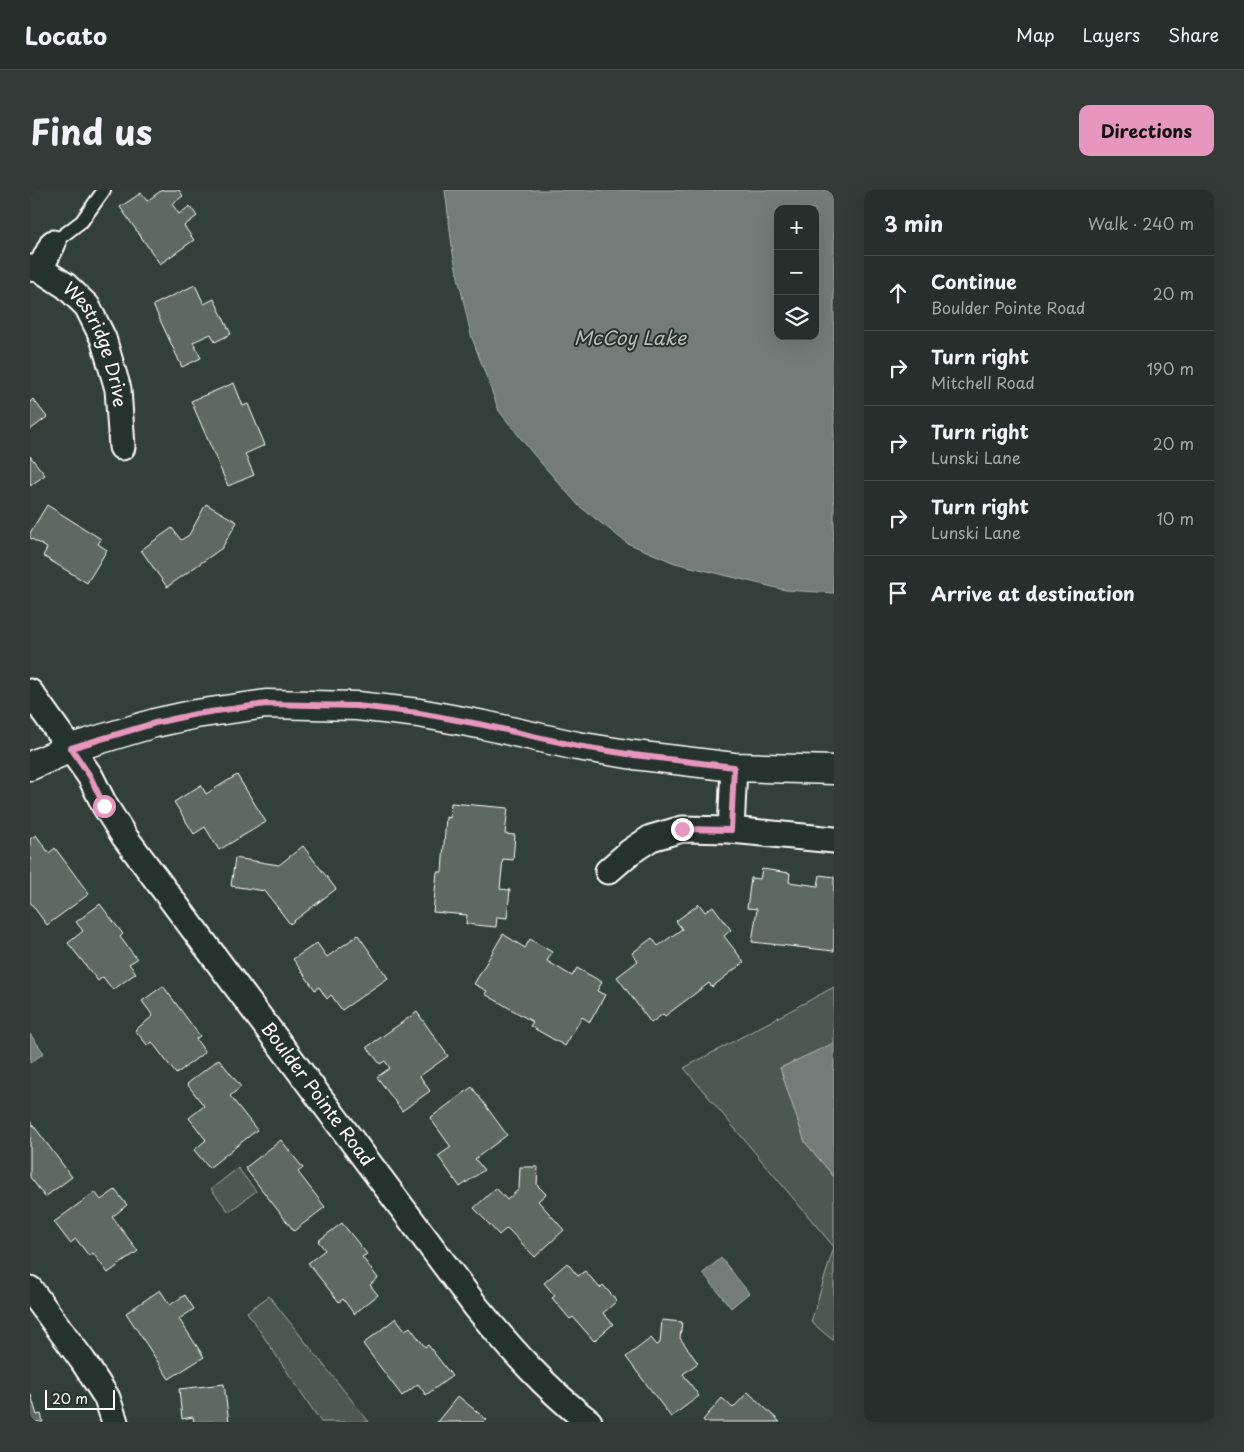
<!DOCTYPE html>
<meta charset="utf-8">
<style>
body{margin:0;font-family:"Playpen Sans",sans-serif;background:#323b38;color:#f1f3f6}
.controls{position:absolute;right:15px;top:15px;display:grid;overflow:hidden;border-radius:10px;box-shadow:0 5px 20px #0002}
.controls button{width:45px;height:45px;display:grid;place-items:center;padding:0;border:0;border-bottom:1px solid #424a48;background:#262f2c;color:#f1f3f6;font:25px sans-serif}
.scale{position:absolute;left:15px;bottom:12px;width:70px;box-sizing:border-box;padding-left:5px;border:2px solid #fff;border-top:0;font-size:14px;line-height:18px;white-space:nowrap;color:#fff;-webkit-text-stroke:4px #26332d;paint-order:stroke}
.stop{position:absolute;width:15px;height:15px;margin:-11px;border:4px solid #e797bd;border-radius:50%;background:#fff}
.stop.end{background:#e797bd;border-color:#fff;box-shadow:0 1px 5px #0008}
.list{margin:0;padding:0;list-style:none}
h2{display:flex;justify-content:space-between;align-items:center;height:65px;margin:0;padding:0 20px;font-size:21px}
h2 small{font-size:16px;font-weight:400;color:#a4a9a9}
.list li{display:grid;grid-template-columns:32px 1fr auto;gap:15px;align-items:center;box-sizing:border-box;height:75px;padding:0 20px;border-top:1px solid #424a48}
.list b{display:block;font-size:19px;white-space:nowrap}
.list p{margin:0;font-size:16px;white-space:nowrap;color:#a4a9a9}
.list em{font-size:16px;font-style:normal;color:#a4a9a9}
.icon{flex:none;width:28px;height:28px;fill:none;stroke:currentColor;stroke-width:2;stroke-linecap:round;stroke-linejoin:round}
.map{position:relative;flex:none;width:804px;height:1232px;overflow:hidden;border-radius:10px}
header{display:flex;align-items:center;gap:30px;box-sizing:border-box;height:70px;padding:0 25px;background:#262f2c;border-bottom:1px solid #424a48}
header strong{font-size:24px}
nav{display:flex;gap:28px;margin-inline-start:auto;font-size:18px}
.intro{display:flex;align-items:center;justify-content:space-between;box-sizing:border-box;height:120px;padding:0 30px}
h1{margin:0;font-size:35px}
.button{padding:12px 22px;border-radius:10px;background:#e797bd;color:#111;font-size:18px;font-weight:700}
main{display:flex;gap:30px;padding:0 30px}
aside{flex:1;background:#262f2c;border-radius:10px;box-shadow:0 5px 20px #0002}
.map>svg:first-child{display:block}
</style>
<header>
<strong>Locato</strong>
<nav><a>Map</a><a>Layers</a><a>Share</a></nav>
</header>
<div class="intro"><h1>Find us</h1><a class="button">Directions</a></div>
<main>
<div class="map">
<svg width="804" height="1232" viewBox="0 0 804 1232">
<rect width="100%" height="100%" fill="#333f3a"/>
<filter id="ink" filterUnits="userSpaceOnUse"><feTurbulence type="fractalNoise" baseFrequency=".02" numOctaves="2"/><feDisplacementMap in="SourceGraphic" scale="10" xChannelSelector="R" yChannelSelector="G"/><feConvolveMatrix kernelMatrix="1 2 1 2 8 2 1 2 1" color-interpolation-filters="sRGB"/></filter>
<g filter="url(#ink)">
<g fill="#4d5853" stroke="#a6aca9">
<path d="M 804,797 L 804,853 L 750,878 L 775,952 L 804,987 L 804,1151 L 781,1132 L 804,1057 L 654,878 Z"/>
<path d="M 208,978 L 226,1001 L 199,1022 L 181,999 Z"/>
<path d="M 239,1106 L 339,1232 L 291,1232 L 217,1122 Z"/>
</g>
<g fill="#737b78" stroke="#abb0ae" fill-rule="evenodd">
<path d="M 415,0 L 804,0 L 804,403 L 755,400 L 645,373 L 597,353 L 549,316 L 504,265 L 469,221 L 441,145 L 423,64 ZM 748,19 L 785,19 L 785,146 L 748,146 Z"/>
<path d="M 0,844 L 14,863 L 0,873 Z"/>
<path d="M 804,853 L 804,987 L 775,952 L 750,878 Z"/>
<path d="M 691,1068 L 719,1103 L 701,1118 L 673,1083 Z"/>
</g>
<g fill="#5f6964" stroke="#fff">
<path d="M 132,0 L 149,0 L 153,6 L 142,14 L 149,24 L 160,16 L 167,26 L 154,36 L 164,50 L 130,74 L 90,17 L 111,3 L 117,11 Z"/>
<path d="M 165,95 L 174,114 L 184,109 L 201,144 L 185,152 L 181,144 L 163,152 L 171,168 L 152,177 L 123,115 Z"/>
<path d="M 204,193 L 213,216 L 218,214 L 235,255 L 215,264 L 224,285 L 198,296 L 161,211 Z"/>
<path d="M 3,209 L 17,227 L 0,240 L 0,212 Z"/>
<path d="M 0,266 L 15,285 L 0,296 Z"/>
<path d="M 176,314 L 207,332 L 192,358 L 137,397 L 111,360 L 142,338 L 151,350 L 159,345 Z"/>
<path d="M 17,315 L 71,349 L 68,354 L 77,360 L 57,393 L 13,366 L 17,358 L 0,348 L 0,343 Z"/>
<path d="M 207,585 L 236,632 L 189,660 L 175,637 L 164,644 L 144,612 L 171,595 L 176,604 Z"/>
<path d="M 421,613 L 478,618 L 475,644 L 485,645 L 483,670 L 473,669 L 470,699 L 480,700 L 477,728 L 467,727 L 466,737 L 436,734 L 437,725 L 403,722 L 407,682 L 412,682 L 416,627 L 420,628 Z"/>
<path d="M 6,645 L 19,663 L 25,658 L 59,704 L 17,735 L 0,712 L 0,649 Z"/>
<path d="M 273,656 L 306,699 L 260,734 L 235,701 L 201,696 L 205,668 L 249,675 Z"/>
<path d="M 732,679 L 760,683 L 759,692 L 788,696 L 790,685 L 804,687 L 804,761 L 722,752 L 727,719 L 717,718 L 721,688 L 730,689 Z"/>
<path d="M 70,714 L 93,744 L 90,747 L 107,769 L 99,774 L 106,783 L 83,800 L 73,787 L 68,791 L 38,753 L 53,741 L 46,732 Z"/>
<path d="M 669,714 L 675,722 L 683,716 L 701,740 L 694,746 L 714,772 L 682,797 L 679,793 L 635,826 L 633,824 L 621,833 L 587,787 L 608,771 L 602,763 L 622,748 L 628,756 L 652,739 L 646,731 Z"/>
<path d="M 473,744 L 495,758 L 500,749 L 522,762 L 517,771 L 542,786 L 547,778 L 572,792 L 567,801 L 575,805 L 560,832 L 552,827 L 535,856 L 500,836 L 503,832 L 455,804 L 457,801 L 444,794 Z"/>
<path d="M 328,745 L 358,788 L 312,820 L 301,805 L 297,809 L 289,797 L 285,800 L 263,769 L 287,753 L 297,767 Z"/>
<path d="M 133,796 L 170,846 L 166,849 L 175,862 L 146,884 L 122,852 L 118,856 L 105,840 L 123,826 L 112,811 Z"/>
<path d="M 387,822 L 418,866 L 390,886 L 400,901 L 372,921 L 347,887 L 360,878 L 355,871 L 350,874 L 337,857 Z"/>
<path d="M 189,869 L 211,897 L 200,906 L 227,940 L 179,978 L 164,960 L 176,950 L 159,928 L 174,916 L 157,894 Z"/>
<path d="M 442,897 L 477,945 L 445,969 L 454,980 L 430,997 L 408,966 L 421,957 L 400,928 Z"/>
<path d="M 0,931 L 42,987 L 15,1007 L 0,987 Z"/>
<path d="M 251,950 L 273,978 L 268,982 L 295,1017 L 264,1041 L 215,978 Z"/>
<path d="M 490,977 L 508,977 L 507,995 L 516,1004 L 508,1011 L 534,1040 L 505,1067 L 477,1038 L 469,1045 L 444,1018 L 466,998 L 477,1010 L 489,999 Z"/>
<path d="M 85,1000 L 97,1015 L 82,1027 L 108,1061 L 78,1083 L 63,1063 L 59,1066 L 46,1049 L 40,1053 L 24,1032 L 65,1002 L 71,1010 Z"/>
<path d="M 312,1033 L 337,1064 L 332,1067 L 348,1088 L 340,1095 L 348,1105 L 324,1124 L 313,1109 L 309,1112 L 278,1073 L 295,1060 L 288,1051 Z"/>
<path d="M 537,1073 L 548,1086 L 555,1081 L 570,1098 L 573,1095 L 587,1111 L 573,1123 L 583,1134 L 564,1151 L 543,1127 L 540,1129 L 522,1108 L 525,1106 L 514,1093 Z"/>
<path d="M 130,1100 L 140,1115 L 155,1105 L 164,1119 L 149,1129 L 174,1167 L 139,1189 L 96,1123 Z"/>
<path d="M 366,1128 L 375,1140 L 380,1137 L 395,1157 L 398,1155 L 422,1186 L 396,1205 L 388,1194 L 372,1206 L 333,1154 Z"/>
<path d="M 632,1130 L 652,1132 L 650,1148 L 668,1173 L 653,1184 L 669,1206 L 641,1227 L 596,1167 L 621,1148 L 627,1155 L 630,1153 Z"/>
<path d="M 194,1194 L 199,1232 L 164,1232 L 163,1227 L 152,1229 L 149,1199 Z"/>
<path d="M 0,1202 L 7,1225 L 11,1224 L 13,1232 L 0,1232 Z"/>
<path d="M 718,1202 L 750,1232 L 675,1232 L 673,1230 L 692,1208 L 703,1218 Z"/>
<path d="M 428,1206 L 457,1230 L 455,1232 L 407,1232 Z"/>
</g>
<g fill="none" stroke-linecap="round" stroke-linejoin="round">
<g stroke="#fff" stroke-width="16">
<path id="service" d="M 23,53 L 52,31 L 74,0"/>
</g>
<g stroke="#fff" stroke-width="29">
<g id="minor">
<path id="s1" d="M 0,78 L 10,79 L 36,96 L 57,116 L 73,148 L 88,199 L 92,257"/>
<path d="M 10,79 L 23,53"/>
<path id="s2" d="M 0,502 L 60,586 L 75,616 L 94,646 L 447,1118 C 482,1160 516,1199 559,1232"/>
<path d="M 701,640 L 704,577"/>
<path d="M 578,681 L 600,662 L 621,648 L 652,639 L 701,640 L 804,650"/>
<path d="M 0,1099 L 53,1171 L 77,1208 L 85,1232"/>
</g>
</g>
<g stroke="#fff" stroke-width="31">
<path id="secondary" d="M 0,576 L 41,558 L 125,533 L 166,524 L 236,514 L 327,516 L 389,523 L 454,535 L 547,556 L 604,565 L 704,577 L 804,580"/>
</g>
<use href="#service" stroke="#26332d" stroke-width="12"/>
<use href="#minor" stroke="#26332d" stroke-width="25"/>
<use href="#secondary" stroke="#26332d" stroke-width="28"/>
</g>
</g>
<g fill="none" stroke-linecap="round" stroke-linejoin="round" filter="url(#ink)">
<path stroke="#e797bd" stroke-width="6" d="M 74,616 L 60,586 L 41,558 L 125,533 L 166,524 L 236,514 L 327,516 L 389,523 L 454,535 L 547,556 L 604,565 L 704,577 L 701,640 L 652,639"/>
</g>
<g text-anchor="middle" stroke-width="4" stroke-linejoin="round" paint-order="stroke">
<g font-size="18" fill="#fff" stroke="#26332d">
<text dy="6" stroke="none"><textPath href="#s1" startOffset="109">Westridge Drive</textPath></text>
<text dy="6" stroke="none"><textPath href="#s2" startOffset="495">Boulder Pointe Road</textPath></text>
</g>
<g font-size="19" font-style="italic" fill="#b9bdbc" stroke="#26332d">
<text x="600" y="155">McCoy Lake</text>
</g>
</g>
</svg>
<div class="controls">
<button>+</button>
<button>−</button>
<button><svg class="icon" aria-label="layers" viewBox="0 0 24 24"><path d="M12 4l9 5-9 5-9-5zM3 14l9 5 9-5"/></svg></button>
</div>
<div class="scale">20 m</div>
<div class="stop" style="left:74px;top:616px"></div>
<div class="stop end" style="left:652px;top:639px"></div>
</div>
<aside>
<h2>3 min<small>Walk · 240 m</small></h2>
<ul class="list">
<li><svg class="icon" aria-label="ahead" viewBox="0 0 24 24"><path d="M12 20V5M6 11l6-6 6 6"/></svg><div><b>Continue</b><p>Boulder Pointe Road</p></div><em>20 m</em></li>
<li><svg class="icon" aria-label="right" viewBox="0 0 24 24"><path d="M7 20v-9h11M14 6l5 5-5 5"/></svg><div><b>Turn right</b><p>Mitchell Road</p></div><em>190 m</em></li>
<li><svg class="icon" aria-label="right" viewBox="0 0 24 24"><path d="M7 20v-9h11M14 6l5 5-5 5"/></svg><div><b>Turn right</b><p>Lunski Lane</p></div><em>20 m</em></li>
<li><svg class="icon" aria-label="right" viewBox="0 0 24 24"><path d="M7 20v-9h11M14 6l5 5-5 5"/></svg><div><b>Turn right</b><p>Lunski Lane</p></div><em>10 m</em></li>
<li><svg class="icon" aria-label="arrive" viewBox="0 0 24 24"><path d="M6 21V4h12l-3 4 3 4H6"/></svg><div><b>Arrive at destination</b></div></li>
</ul>
</aside>
</main>
